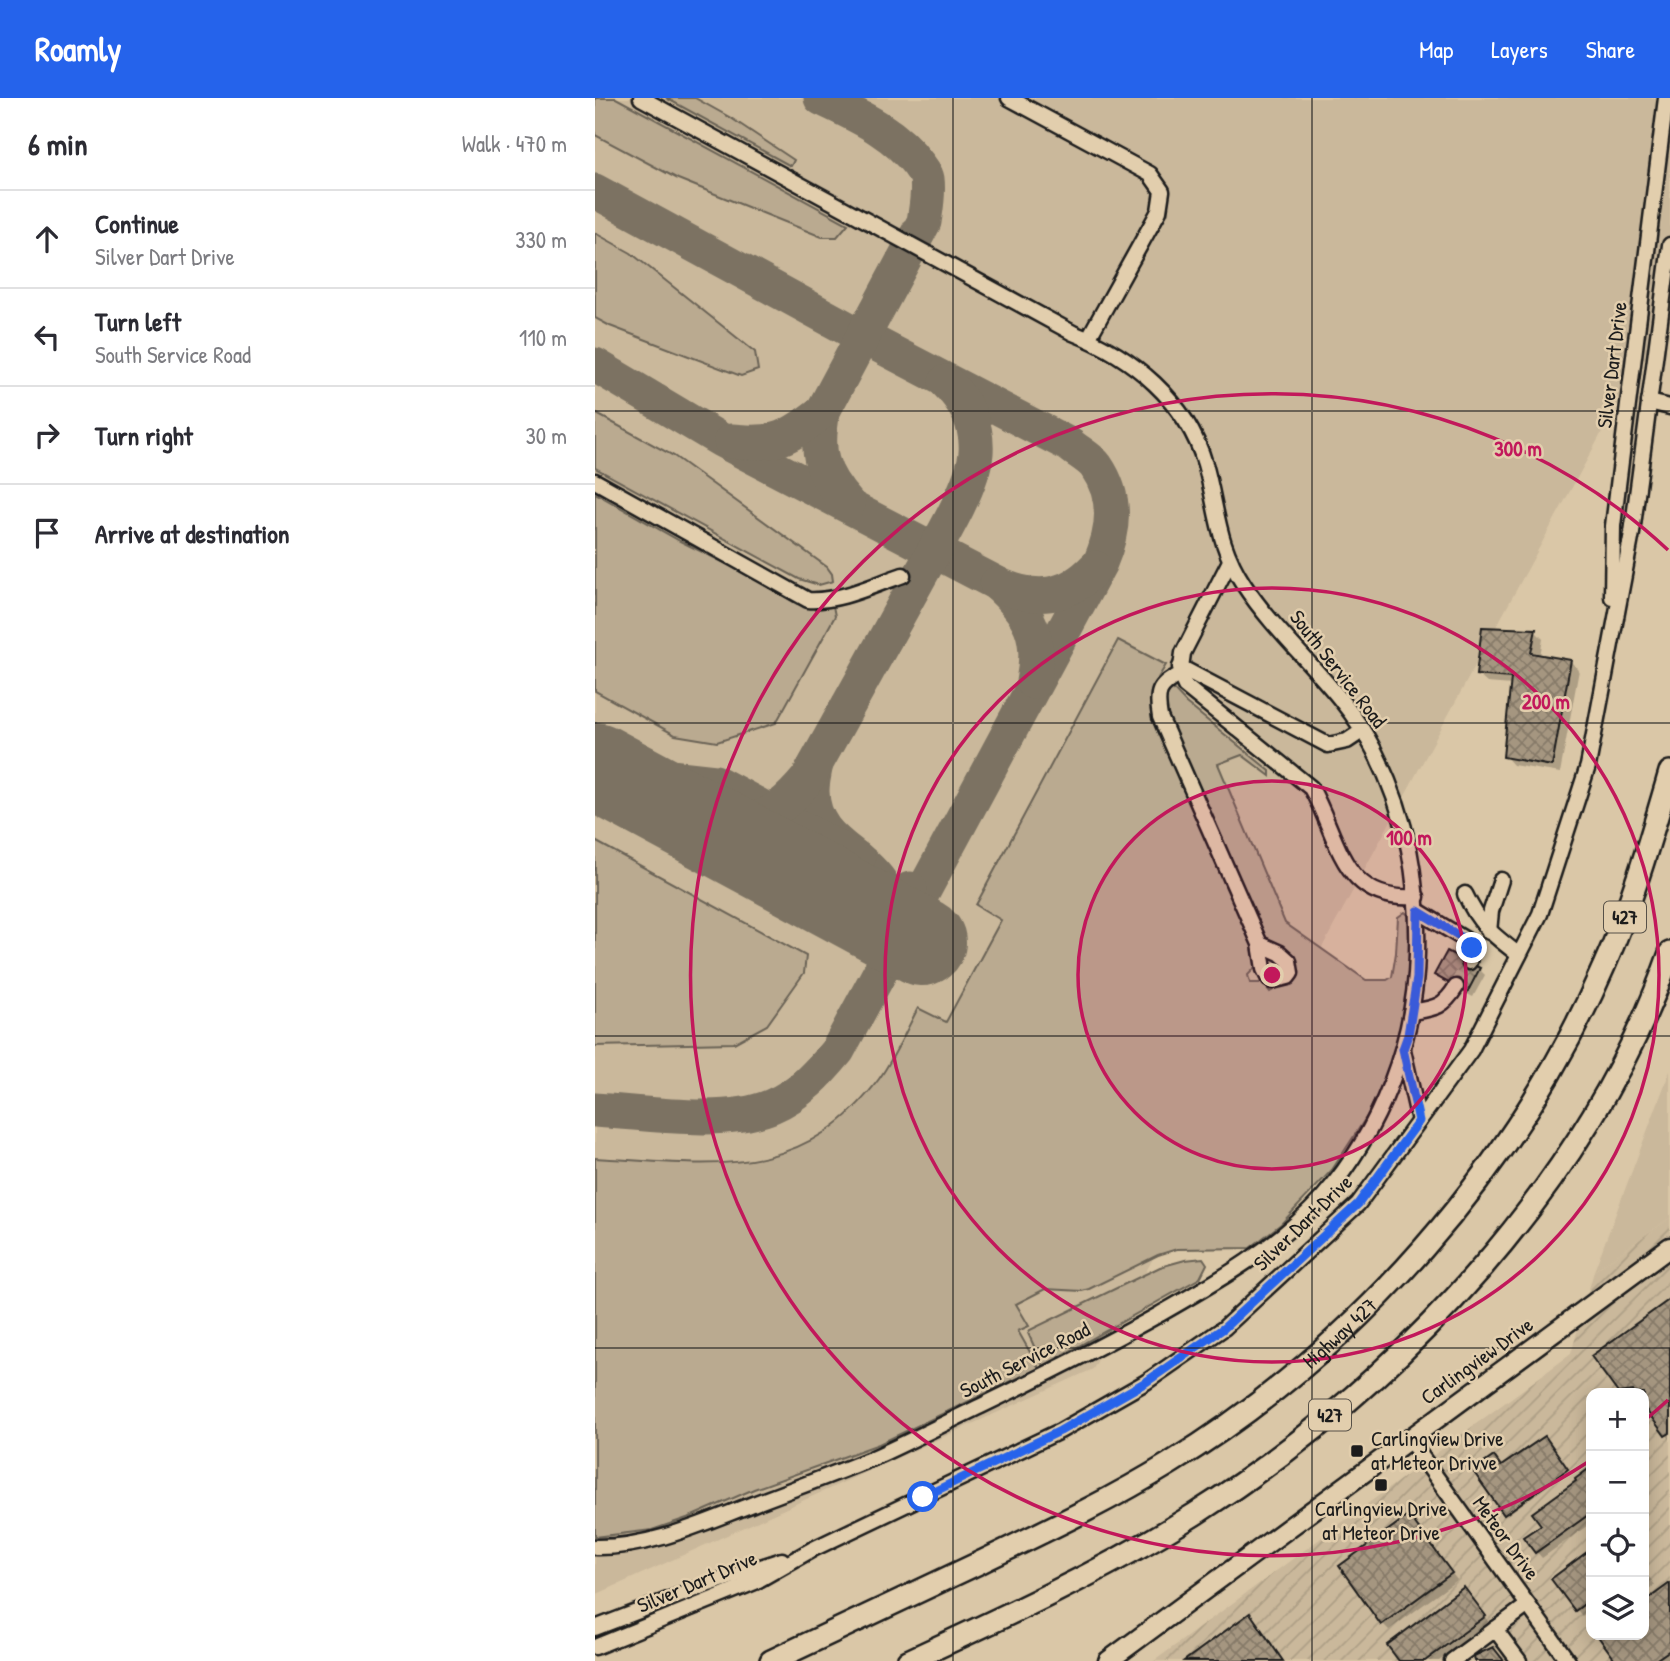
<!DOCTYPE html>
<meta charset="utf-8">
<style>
body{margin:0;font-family:"Patrick Hand",sans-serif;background:#f2f2f3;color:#2b2b33}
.controls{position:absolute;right:21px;bottom:21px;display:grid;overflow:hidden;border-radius:14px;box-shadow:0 4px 18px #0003}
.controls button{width:63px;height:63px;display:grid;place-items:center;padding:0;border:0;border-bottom:2px solid #e1e1e2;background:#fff;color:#2b2b33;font:35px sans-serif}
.stop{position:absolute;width:21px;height:21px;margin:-16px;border:5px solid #2563eb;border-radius:50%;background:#fff}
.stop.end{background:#2563eb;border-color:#fff;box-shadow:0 2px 7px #0008}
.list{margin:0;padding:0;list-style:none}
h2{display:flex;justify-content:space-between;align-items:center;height:91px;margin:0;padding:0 28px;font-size:30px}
h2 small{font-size:23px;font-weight:400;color:#7c7c81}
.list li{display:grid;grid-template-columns:46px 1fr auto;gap:21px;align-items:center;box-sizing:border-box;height:98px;padding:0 28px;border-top:2px solid #e1e1e2}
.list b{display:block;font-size:26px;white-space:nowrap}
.list p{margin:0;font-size:23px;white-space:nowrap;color:#7c7c81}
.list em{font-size:23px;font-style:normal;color:#7c7c81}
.icon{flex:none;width:38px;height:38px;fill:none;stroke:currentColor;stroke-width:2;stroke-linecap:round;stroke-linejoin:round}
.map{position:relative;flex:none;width:1075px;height:1563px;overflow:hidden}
header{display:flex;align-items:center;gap:42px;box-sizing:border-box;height:98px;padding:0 35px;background:#2563eb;color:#fff}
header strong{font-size:33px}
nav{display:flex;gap:38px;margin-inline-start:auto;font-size:24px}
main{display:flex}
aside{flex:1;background:#fff}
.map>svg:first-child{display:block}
</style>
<header>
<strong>Roamly</strong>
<nav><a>Map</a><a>Layers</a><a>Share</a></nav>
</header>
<main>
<aside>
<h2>6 min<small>Walk · 470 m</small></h2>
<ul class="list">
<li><svg class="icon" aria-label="ahead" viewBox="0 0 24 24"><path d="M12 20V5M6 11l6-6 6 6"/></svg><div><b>Continue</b><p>Silver Dart Drive</p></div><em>330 m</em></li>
<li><svg class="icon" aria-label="left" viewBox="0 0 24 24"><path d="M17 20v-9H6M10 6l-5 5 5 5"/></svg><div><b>Turn left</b><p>South Service Road</p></div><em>110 m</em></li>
<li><svg class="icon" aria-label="right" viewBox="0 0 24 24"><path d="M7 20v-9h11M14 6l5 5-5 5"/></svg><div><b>Turn right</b></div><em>30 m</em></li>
<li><svg class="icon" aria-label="arrive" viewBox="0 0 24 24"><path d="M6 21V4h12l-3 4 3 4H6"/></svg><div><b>Arrive at destination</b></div></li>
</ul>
</aside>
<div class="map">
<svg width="1075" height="1563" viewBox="0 0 1075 1563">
<defs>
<pattern id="industrial-furrows" width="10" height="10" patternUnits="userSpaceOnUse" patternTransform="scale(1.75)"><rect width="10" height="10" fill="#cab89b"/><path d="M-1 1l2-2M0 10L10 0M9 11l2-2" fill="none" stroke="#ad9e85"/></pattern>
<pattern id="building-cross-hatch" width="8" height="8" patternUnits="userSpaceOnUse" patternTransform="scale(1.75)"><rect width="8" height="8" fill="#a59680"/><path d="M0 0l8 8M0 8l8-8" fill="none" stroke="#867a68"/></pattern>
</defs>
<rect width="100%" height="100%" fill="#dac7a7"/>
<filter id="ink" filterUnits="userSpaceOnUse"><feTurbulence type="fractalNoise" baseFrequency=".0143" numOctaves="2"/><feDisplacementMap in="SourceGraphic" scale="14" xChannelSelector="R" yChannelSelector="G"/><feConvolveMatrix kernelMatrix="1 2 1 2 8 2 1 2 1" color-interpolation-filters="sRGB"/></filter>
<g filter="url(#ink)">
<g fill="#cab89b">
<path d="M 0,0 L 1075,0 L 1075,228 L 1037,279 L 498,1271 L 0,1497 Z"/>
<path d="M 1075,973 L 1075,1120 L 999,1173 Z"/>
</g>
<path fill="url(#industrial-furrows)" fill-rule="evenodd" d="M 1075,1120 L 1075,1563 L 559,1563 L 976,1256 L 999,1173 ZM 996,1295 L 1049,1295 L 1049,1537 L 996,1537 Z"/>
<g fill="#baaa90" stroke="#6b6356" stroke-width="2">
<path d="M 0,0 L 21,0 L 253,126 L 242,139 L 227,139 L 83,81 L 0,37 Z"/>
<path d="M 71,0 L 100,0 L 136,20 L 199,62 L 196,68 L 192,66 Z"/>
<path d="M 0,135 L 36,155 L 160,254 L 163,272 L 146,278 L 15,228 L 0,220 Z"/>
<path d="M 0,315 L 79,358 L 232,469 L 237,476 L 238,483 L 224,487 L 204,481 L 0,370 Z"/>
<path d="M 0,395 L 85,443 L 150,475 L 202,506 L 238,508 L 240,518 L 181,625 L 122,644 L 80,637 L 0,593 Z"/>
<path d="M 523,542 L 571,567 L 563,580 L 560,602 L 658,839 L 662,868 L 653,877 L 655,885 L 668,885 L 675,894 L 694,883 L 697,858 L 672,841 L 658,817 L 566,610 L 571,590 L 576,589 L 591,605 L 675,673 L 675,678 L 647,657 L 623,666 L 690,825 L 771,882 L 792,882 L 797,879 L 801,855 L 803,819 L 810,814 L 816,820 L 816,868 L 811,904 L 799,955 L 785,992 L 772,1018 L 737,1072 L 686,1126 L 655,1150 L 582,1151 L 563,1157 L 494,1191 L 487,1193 L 450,1191 L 421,1206 L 434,1228 L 423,1233 L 444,1270 L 284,1346 L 159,1391 L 95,1419 L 57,1432 L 0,1439 L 0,1060 C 114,1066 206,1086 284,981 C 299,960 311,933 323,910 L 351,924 L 406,822 L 381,807 Z"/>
<path d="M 0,743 L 211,858 L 209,875 L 172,927 L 139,945 L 0,948 Z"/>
<path d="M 608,1160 L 612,1166 L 605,1180 L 448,1268 L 433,1235 L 435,1232 L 565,1169 L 590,1162 Z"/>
</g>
<g fill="#0003">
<path d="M 940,533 L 948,541 L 945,558 L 975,563 L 984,572 L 965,675 L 918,667 L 910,658 L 917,587 L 892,585 L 883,577 Z"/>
<path d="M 884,871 L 890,877 L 878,899 L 847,883 L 841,877 Z"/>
<path d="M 1075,1203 L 1075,1341 L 1049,1306 L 1049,1295 L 1025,1295 L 998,1258 Z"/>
<path d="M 949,1340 L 973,1373 L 912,1417 L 881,1373 L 906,1371 Z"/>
<path d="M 996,1371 L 996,1425 L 947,1460 L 930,1440 L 948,1427 L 984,1383 L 982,1381 Z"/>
<path d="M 814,1419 L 862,1482 L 794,1532 L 788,1526 Z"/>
<path d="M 996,1453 L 996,1511 L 987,1518 L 958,1481 Z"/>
<path d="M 1049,1472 L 1060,1487 L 1049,1495 Z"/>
<path d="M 1075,1487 L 1075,1562 L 1023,1563 L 1005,1537 L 1049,1537 L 1049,1506 Z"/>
<path d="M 891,1519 L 895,1525 L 844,1563 L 833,1563 Z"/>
</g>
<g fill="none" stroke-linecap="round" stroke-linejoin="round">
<g stroke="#7b7262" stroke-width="35">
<path d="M 0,93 L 268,239 L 475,347 C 483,354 495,360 501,368 C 523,400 519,432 505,465 L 243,952 C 224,975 205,996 177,1008 C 131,1028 51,1015 0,1012"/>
<path d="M 0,267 L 126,342 L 401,485 C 436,516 447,538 438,584"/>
<path d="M 228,313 C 220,353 225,375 253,406"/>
<path d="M 136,343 C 182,348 193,340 228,313 L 329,124 C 331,110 334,96 332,81 C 331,75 327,72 324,67 C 299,33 263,18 226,0"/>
<path d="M 402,486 C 440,503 471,501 500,470"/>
<path d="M 221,666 C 219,675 217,684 217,693 C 218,767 315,750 295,852"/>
<path d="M 5,671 L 120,684 L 263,761"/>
<path d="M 85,714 C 146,731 172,730 213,680 C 249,615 285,550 321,485 C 339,452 378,390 381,355 C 383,327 370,303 351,284"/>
<path d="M 249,803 L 285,804 L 315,791"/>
</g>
<path stroke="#7b7262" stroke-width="88" d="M 0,668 L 327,844"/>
</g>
<g fill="url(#building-cross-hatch)" stroke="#1c1c1c" stroke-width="2">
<path d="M 887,529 L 941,531 L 936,555 L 976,562 L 957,668 L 908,659 L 916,580 L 881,577 Z"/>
<path d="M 852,853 L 885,870 L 872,895 L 839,877 Z"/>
<path d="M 1075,1201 L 1075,1335 L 1070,1338 L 1049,1309 L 1049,1295 L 1039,1295 L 1038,1293 L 1023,1295 L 996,1258 Z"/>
<path d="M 950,1338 L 973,1371 L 909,1417 L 878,1373 L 899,1358 L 906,1368 Z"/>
<path d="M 996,1369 L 996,1415 L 940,1455 L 928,1439 L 946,1427 L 937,1415 L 981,1383 L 980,1381 Z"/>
<path d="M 814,1417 L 857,1475 L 786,1527 L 744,1468 Z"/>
<path d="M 996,1451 L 996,1510 L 992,1504 L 980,1513 L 956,1481 Z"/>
<path d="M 1075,1485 L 1075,1552 L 1059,1563 L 1021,1563 L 1002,1537 L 1049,1537 L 1049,1504 Z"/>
<path d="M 869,1489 L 891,1518 L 830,1563 L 804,1563 L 792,1547 Z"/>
<path d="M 655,1515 L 688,1563 L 589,1563 Z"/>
<path d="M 898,1549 L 909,1563 L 880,1563 L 879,1558 Z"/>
</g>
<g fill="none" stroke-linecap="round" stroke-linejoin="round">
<path stroke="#b4a58b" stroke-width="14" stroke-dasharray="14 7" stroke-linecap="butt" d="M 861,889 L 874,864"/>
<g stroke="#1c1c1c" stroke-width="19">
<g id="minor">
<path d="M 414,0 L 555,76 L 567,93 L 564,113 L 493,241"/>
<path d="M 1054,304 L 1075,309"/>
<path d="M 0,383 L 213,502 C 245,504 278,487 308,477"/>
<path d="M 635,463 L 588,555 L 585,577 L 590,588 L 716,690 C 745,741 746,805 822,799"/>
<path d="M 1017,499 L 1018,428 L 1071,0"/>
<path d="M 585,569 L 733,647 L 752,643 L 767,633"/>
<path d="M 585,577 C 562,587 561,596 565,619 L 665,846 L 669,871 L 674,881 L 677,883 L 693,879 L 696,875 L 694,863 L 685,855 L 665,846"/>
<path d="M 870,796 C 885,828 897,836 924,857"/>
<path d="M 823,813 L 871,842 L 877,850 L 874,864"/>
<path d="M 894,834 L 896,813 L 906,782"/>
<path d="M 816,914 C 840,910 848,910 861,889"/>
<path d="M 808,952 L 824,1023"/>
<path d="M 814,1341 L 973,1563"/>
<path d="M 0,1449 C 55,1450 108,1425 158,1406 C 198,1391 239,1376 278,1360 C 314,1344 350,1325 386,1308 C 446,1279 506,1249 565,1216 C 623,1183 683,1149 728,1099 C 786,1032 820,943 822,856 C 824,781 813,720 779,652 C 747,589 687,545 649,487 C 621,444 623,412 610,366 C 592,303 537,258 478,235 L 46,0"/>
<path d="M 0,1530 L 114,1486 L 187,1462"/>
<path d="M 900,1531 L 924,1563"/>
<path d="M 0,1549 L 160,1484 L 218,1451 L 465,1333 L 551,1284 L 629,1230 L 763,1106 L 876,952 L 945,816 L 993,668 L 1037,435 L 1075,147"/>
<path d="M 857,1563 L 933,1507"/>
</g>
</g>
<g stroke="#1c1c1c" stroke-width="23">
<path id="major" d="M 513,1563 L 1075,1149"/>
</g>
<g stroke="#1c1c1c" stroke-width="26">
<g id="highway">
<path id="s1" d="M 176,1563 C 246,1530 316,1497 386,1464 C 450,1433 514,1403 574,1366 C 761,1252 922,1069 1009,868 C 1037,806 1056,739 1075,674"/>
<path d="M 313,1563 C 411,1518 509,1473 600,1416 C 804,1287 994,1085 1075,855"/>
</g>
</g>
<use href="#minor" stroke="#e2cead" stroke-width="14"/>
<use href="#major" stroke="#e2cead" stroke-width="18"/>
<use href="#highway" stroke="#e2cead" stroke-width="21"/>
</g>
</g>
<g fill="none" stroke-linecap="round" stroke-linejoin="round" filter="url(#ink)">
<path stroke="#2563eb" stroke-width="9" d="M 328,1399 L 465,1333 L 551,1284 L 629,1230 L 763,1106 L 824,1023 L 808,951 L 813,937 L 822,880 L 823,813 L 871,842 L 877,850"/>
</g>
<path fill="none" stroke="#1c1c1c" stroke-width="2" stroke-opacity="0.55" d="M 358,0 L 358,1563M 717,0 L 717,1563M 0,313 L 1075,313M 0,625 L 1075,625M 0,938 L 1075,938M 0,1250 L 1075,1250"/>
<circle cx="677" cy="877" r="194" fill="#c2185b" fill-opacity=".12"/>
<g fill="none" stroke="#c2185b" stroke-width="3.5">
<circle cx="677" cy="877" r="194"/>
<circle cx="677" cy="877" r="387"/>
<path d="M1073 1302A581 581 0 0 1 1050 1322M993 1364A581 581 0 1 1 1073 452"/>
</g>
<g fill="#1c1c1c" stroke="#e2cead" stroke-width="2.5">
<rect x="755" y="1346" width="14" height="14" rx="3.5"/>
<rect x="779" y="1380" width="14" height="14" rx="3.5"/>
</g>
<g text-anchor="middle" stroke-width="5" stroke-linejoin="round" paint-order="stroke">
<g fill="#e2cead" stroke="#575148" stroke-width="2">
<rect x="1009" y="803.5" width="42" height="31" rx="5"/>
<rect x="714" y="1301.5" width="42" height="31" rx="5"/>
</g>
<g font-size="19" font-weight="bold" fill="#1c1c1c">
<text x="1030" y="826">427</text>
<text x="735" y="1324">427</text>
</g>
<g font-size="21" fill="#1c1c1c" stroke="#e2cead">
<text transform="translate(1017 267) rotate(-83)" y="7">Silver Dart Drive</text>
<text transform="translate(743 571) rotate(52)" y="7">South Service Road</text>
<text transform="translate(708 1125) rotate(-44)" y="7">Silver Dart Drive</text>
<text dy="7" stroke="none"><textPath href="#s1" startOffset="660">Highway 427</textPath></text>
<text transform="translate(430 1262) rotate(-27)" y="7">South Service Road</text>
<text transform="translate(882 1263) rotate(-36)" y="7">Carlingview Drive</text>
<text transform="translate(911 1440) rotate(54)" y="7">Meteor Drive</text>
<text transform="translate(102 1484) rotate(-23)" y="7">Silver Dart Drive</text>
</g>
<g font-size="21" fill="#1c1c1c" stroke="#e2cead" text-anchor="start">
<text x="776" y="1348">Carlingview Drive<tspan x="776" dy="24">at Meteor Drivve</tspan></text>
<text x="786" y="1418" text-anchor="middle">Carlingview Drive<tspan x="786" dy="24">at Meteor Drive</tspan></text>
</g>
</g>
<circle cx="677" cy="877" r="10" fill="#c2185b" stroke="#e2cead" stroke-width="3.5"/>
<g font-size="21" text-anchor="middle" font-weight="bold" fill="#c2185b" stroke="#e2cead" stroke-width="5" stroke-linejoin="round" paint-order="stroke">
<text x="923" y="358">300 m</text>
<text x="951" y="611">200 m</text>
<text x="814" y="747">100 m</text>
</g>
</svg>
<div class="controls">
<button>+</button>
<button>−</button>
<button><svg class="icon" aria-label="locate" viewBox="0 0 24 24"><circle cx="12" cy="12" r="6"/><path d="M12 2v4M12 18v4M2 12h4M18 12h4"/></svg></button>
<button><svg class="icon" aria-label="layers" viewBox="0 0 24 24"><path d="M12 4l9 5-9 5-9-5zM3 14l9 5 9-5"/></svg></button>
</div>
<div class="stop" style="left:328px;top:1399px"></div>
<div class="stop end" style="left:877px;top:850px"></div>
</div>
</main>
